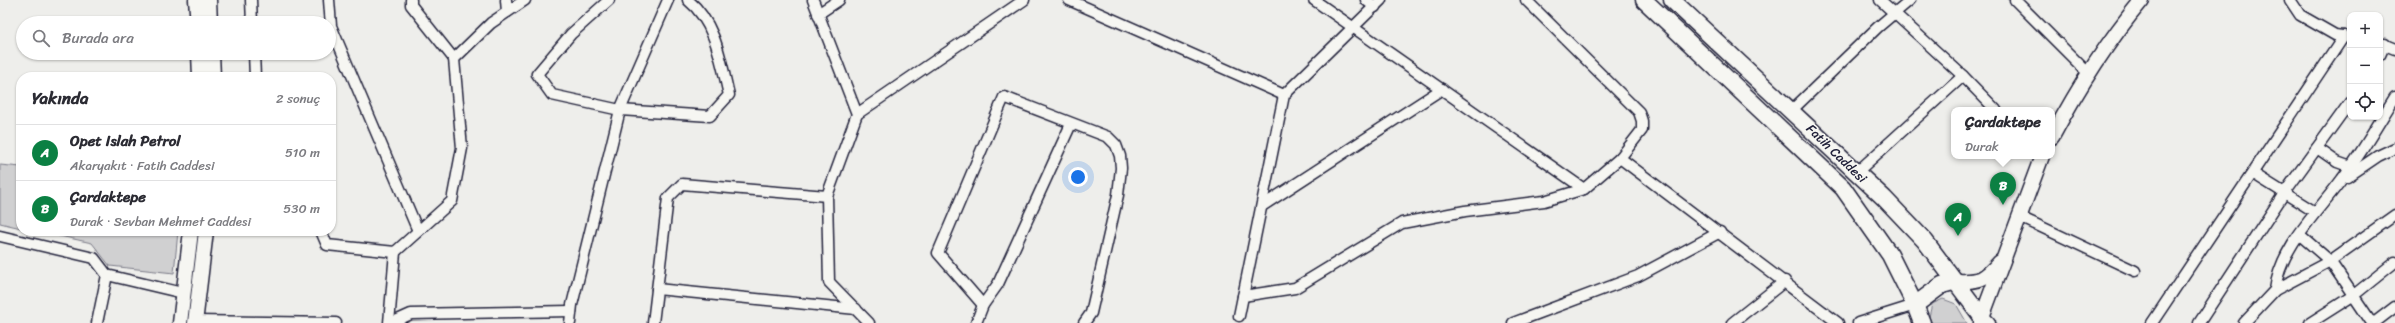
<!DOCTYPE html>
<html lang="tr">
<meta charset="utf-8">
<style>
body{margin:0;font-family:Sriracha,sans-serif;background:#f7f7f7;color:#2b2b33}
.controls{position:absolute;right:12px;top:12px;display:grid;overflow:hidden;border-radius:8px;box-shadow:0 1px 3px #0004}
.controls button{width:36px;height:36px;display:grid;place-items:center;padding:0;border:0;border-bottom:1px solid #e1e1e2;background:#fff;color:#2b2b33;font:20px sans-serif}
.you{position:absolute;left:1078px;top:177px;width:14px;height:14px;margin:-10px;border:3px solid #fff;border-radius:50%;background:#1a73e8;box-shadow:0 0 0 6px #1a73e833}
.badge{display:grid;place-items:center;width:26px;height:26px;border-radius:50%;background:#0b8043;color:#fff;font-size:13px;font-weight:700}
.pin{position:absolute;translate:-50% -33px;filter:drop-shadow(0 1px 2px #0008)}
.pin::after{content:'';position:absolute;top:21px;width:14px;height:12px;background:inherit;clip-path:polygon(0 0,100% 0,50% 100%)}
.popup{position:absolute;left:1951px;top:107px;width:104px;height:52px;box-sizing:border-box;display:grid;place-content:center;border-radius:8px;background:#fff;filter:drop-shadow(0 1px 3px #0005);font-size:13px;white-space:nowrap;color:#7c7c81}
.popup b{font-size:15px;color:#2b2b33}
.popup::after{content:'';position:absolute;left:50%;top:100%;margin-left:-8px;border:8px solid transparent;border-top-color:#fff}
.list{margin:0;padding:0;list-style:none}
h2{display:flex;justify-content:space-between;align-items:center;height:52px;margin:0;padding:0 16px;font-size:17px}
h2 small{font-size:13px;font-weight:400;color:#7c7c81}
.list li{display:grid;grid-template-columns:26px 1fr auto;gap:12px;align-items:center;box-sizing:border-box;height:56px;padding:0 16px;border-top:1px solid #e1e1e2}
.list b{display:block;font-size:15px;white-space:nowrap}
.list p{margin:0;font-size:13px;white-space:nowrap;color:#7c7c81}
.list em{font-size:13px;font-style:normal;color:#7c7c81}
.icon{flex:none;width:22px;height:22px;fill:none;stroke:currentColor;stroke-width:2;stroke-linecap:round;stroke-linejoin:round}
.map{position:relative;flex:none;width:2395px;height:323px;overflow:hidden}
.search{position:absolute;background:#fff;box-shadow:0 1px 3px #0004;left:16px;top:16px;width:320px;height:44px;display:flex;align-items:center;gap:10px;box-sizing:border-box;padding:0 14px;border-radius:22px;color:#7c7c81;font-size:15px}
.panel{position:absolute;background:#fff;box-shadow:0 1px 3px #0004;left:16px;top:72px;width:320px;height:164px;border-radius:16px}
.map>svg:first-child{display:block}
</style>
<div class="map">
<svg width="2395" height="323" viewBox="0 0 2395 323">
<rect width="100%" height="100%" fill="#eeeeeb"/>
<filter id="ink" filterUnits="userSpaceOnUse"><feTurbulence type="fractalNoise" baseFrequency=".025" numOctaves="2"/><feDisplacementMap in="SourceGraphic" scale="8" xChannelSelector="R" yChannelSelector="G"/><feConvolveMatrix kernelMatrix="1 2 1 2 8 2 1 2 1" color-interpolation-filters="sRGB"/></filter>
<g filter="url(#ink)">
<g fill="#d0d0d1" stroke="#797986">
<path d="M 0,165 L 21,167 L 21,228 L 0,223 Z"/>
<path d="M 37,231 L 178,231 L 174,273 L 110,266 L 92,243 Z"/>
<path d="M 1943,299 L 1956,304 L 1967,323 L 1932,323 L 1929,317 L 1932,304 Z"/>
</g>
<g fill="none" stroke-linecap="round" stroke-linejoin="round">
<g stroke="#22223b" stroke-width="13">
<g id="minor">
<path d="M 251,0 L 252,23"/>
<path d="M 329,0 L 331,26 L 418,231"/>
<path d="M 411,0 L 411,5 L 454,59"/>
<path d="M 506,0 L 507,12"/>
<path d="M 609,0 L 571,34 L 537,74 L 552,95 L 620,110 L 710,116 L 729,95 C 721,62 716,23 688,0"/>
<path d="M 813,0 L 857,114 L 827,196 L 829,282 L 869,323"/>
<path d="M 1069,0 L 1284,95 L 1381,0"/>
<path d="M 1314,0 L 1584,189"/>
<path d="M 1366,0 L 1375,7"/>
<path d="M 1880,0 L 1963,76 L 1996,110"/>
<path d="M 2015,0 L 2088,73"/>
<path d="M 2290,0 L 2300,15 L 2335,35 L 2350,37"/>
<path d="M 818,14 L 839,0"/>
<path d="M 2380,43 L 2395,49"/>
<path d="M 254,53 L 255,77"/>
<path d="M 2380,55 L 2385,44"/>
<path d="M 1792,110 L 1878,27 L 1910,0"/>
<path d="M 857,114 L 1024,0"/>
<path d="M 2317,148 L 2337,162 L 2351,167"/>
<path d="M 1620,158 L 1838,323"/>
<path d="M 1857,172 L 1963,76"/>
<path d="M 2254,174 L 2315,212"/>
<path d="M 2347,177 L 2378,156 L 2395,148"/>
<path d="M 1262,206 L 1442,89"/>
<path d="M 2020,217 L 2135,271"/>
<path d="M 321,231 L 327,245 L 395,252 L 452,201 L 462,148 L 454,59 L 491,23 L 525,0"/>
<path d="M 2300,235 L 2330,261 L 2372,323"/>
<path d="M 0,236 L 94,258 L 107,275 L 183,293"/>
<path d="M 657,289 L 856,309"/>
<path d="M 2275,290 C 2280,247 2318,212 2342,179 C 2362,153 2378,124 2395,97"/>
<path d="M 1243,296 L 1295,288 L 1402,223 L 1465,211 L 1544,201 L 1584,189 L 1620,158 L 1642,130 L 1642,121 L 1639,112 L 1526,0"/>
<path d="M 983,305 L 938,253 L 1004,97 L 1108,137 L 1116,145 L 1120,156 L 1121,168 L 1118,195 L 1091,313 L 1084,323"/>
<path d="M 1239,316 L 1284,95"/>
<path d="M 195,321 L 336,323"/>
<path d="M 97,323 L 107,275"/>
<path d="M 389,323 L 395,252"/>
<path d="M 391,323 L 411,314 L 571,311"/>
<path d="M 570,323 L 572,305 L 620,110 L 668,0"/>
<path d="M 653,323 L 668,198 L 682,184 L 827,196"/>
<path d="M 976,323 L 983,305 L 998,284 L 1071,124"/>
<path d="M 1513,323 L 1638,276 L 1720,232"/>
<path d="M 1732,323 L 1785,281"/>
<path d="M 1858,323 L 1915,305"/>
<path d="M 2152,323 L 2344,36"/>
<path d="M 2199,323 L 2285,192 L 2350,102"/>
<path d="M 2244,323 L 2275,290 L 2330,261 L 2395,215"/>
<path d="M 2310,323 L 2354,295 L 2395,262"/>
<path d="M 2374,323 L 2395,307"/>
</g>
</g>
<g stroke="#22223b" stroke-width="17">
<g id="secondary">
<path d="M 196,0 L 198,23"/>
<path d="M 209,0 L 210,23"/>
<path d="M 199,53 L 200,77"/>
<path d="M 212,53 L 213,77"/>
<path d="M 2052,137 C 2078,88 2107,42 2142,0"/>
<path d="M 1956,281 C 1980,282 1984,280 2000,262"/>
<path d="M 180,323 L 191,231"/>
<path d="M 195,323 L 206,231"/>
<path d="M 1988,323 L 1982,317 L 2042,156"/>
</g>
</g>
<g stroke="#22223b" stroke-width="19">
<g id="primary">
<path d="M 1644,0 L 1843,188 L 1890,255 L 1915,305 L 1922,323"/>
<path d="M 1672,0 L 1884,198 L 1925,241 L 1982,317 L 1982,323"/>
<path d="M 1915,305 L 1942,285 L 1956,281"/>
</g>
</g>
<use href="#minor" stroke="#f6f6f2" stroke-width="10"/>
<use href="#secondary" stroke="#f6f6f2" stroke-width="14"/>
<use href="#primary" stroke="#f6f6f2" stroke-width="16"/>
</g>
</g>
<g text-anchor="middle" stroke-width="3" stroke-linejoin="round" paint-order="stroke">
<g font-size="13" fill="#22223b" stroke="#f6f6f2">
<text transform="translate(1837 153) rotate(44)" y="5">Fatih Caddesi</text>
</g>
</g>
</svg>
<div class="controls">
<button>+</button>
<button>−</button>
<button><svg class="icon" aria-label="locate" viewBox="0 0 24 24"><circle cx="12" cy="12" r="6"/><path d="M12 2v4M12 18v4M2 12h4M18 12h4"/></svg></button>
</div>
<div class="you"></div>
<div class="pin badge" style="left:1958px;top:236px">A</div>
<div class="pin badge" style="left:2003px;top:205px">B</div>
<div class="popup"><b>Çardaktepe</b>Durak</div>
<div class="search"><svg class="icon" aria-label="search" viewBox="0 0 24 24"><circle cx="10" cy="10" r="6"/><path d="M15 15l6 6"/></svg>Burada ara</div>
<section class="panel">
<h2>Yakında<small>2 sonuç</small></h2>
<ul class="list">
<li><span class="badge">A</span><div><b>Opet Islah Petrol</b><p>Akaryakıt · Fatih Caddesi</p></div><em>510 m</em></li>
<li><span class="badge">B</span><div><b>Çardaktepe</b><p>Durak · Sevban Mehmet Caddesi</p></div><em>530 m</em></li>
</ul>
</section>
</div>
